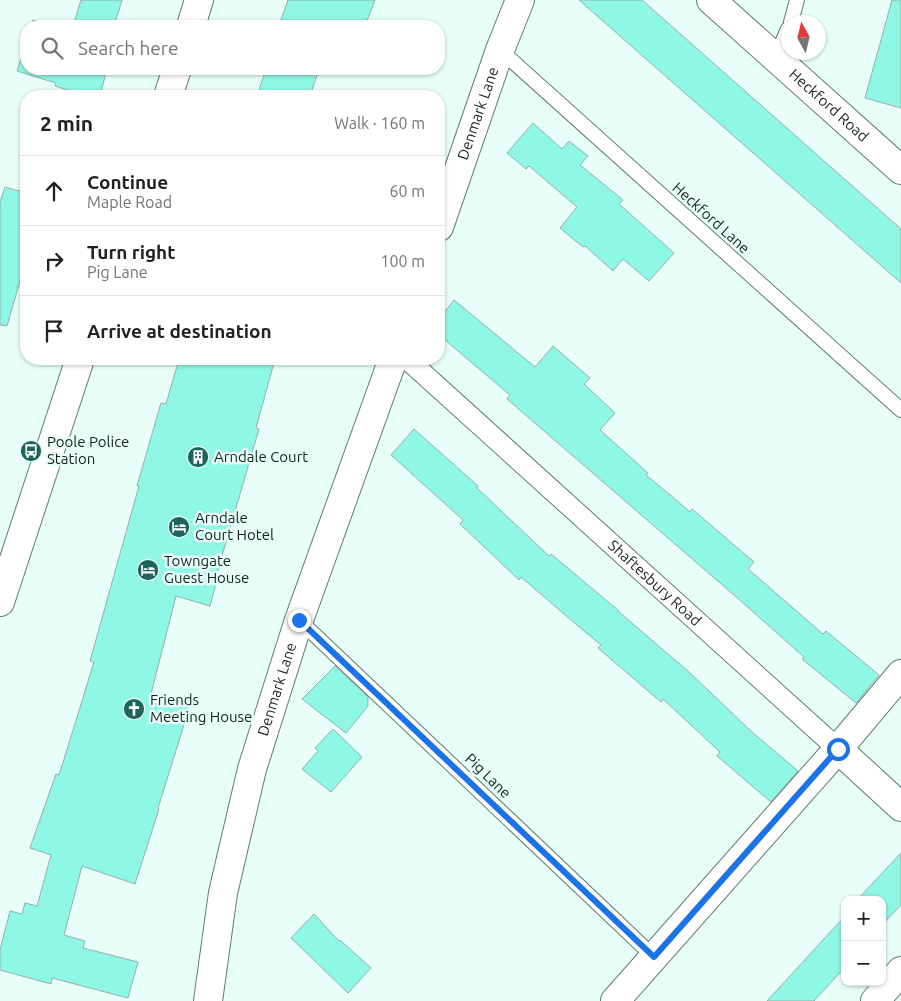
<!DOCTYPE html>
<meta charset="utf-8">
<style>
body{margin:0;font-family:Ubuntu,sans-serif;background:#f6f6f6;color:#202124}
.controls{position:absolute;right:15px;bottom:15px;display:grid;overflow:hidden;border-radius:10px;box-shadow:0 1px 4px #0004}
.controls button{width:45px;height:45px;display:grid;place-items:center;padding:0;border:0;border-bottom:1px solid #e0e0e0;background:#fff;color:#202124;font:25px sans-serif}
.compass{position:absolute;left:781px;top:15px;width:45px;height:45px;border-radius:50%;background:#fff;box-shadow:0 1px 4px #0004;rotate:352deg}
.stop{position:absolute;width:15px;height:15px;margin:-11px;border:4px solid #1a73e8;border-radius:50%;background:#fff}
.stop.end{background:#1a73e8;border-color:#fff;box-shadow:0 1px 5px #0008}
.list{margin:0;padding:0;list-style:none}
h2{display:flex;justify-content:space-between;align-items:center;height:65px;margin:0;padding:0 20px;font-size:21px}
h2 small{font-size:16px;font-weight:400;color:#757577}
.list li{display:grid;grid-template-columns:32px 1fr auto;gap:15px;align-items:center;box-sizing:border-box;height:70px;padding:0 20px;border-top:1px solid #e0e0e0}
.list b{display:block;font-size:19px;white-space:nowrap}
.list p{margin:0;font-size:16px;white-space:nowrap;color:#757577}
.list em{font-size:16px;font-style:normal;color:#757577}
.icon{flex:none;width:28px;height:28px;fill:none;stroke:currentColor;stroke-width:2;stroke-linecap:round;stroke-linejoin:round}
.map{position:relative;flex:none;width:901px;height:1001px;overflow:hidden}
.search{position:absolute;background:#fff;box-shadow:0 1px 4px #0004;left:20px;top:20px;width:425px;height:55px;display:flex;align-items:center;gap:12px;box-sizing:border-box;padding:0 18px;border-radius:20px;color:#757577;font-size:19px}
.panel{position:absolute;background:#fff;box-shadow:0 1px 4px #0004;left:20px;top:90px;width:425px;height:275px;border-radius:20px}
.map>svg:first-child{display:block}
</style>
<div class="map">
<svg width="901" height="1001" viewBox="0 0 901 1001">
<rect width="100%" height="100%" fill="#e7fef9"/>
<g fill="#8ff7e5" stroke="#95b0aa">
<path d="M 81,0 L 122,0 L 114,26 L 73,26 Z"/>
<path d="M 288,0 L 375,0 L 365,26 L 296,26 L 281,20 Z"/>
<path d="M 579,0 L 642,0 L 901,229 L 901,283 Z"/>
<path d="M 892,0 L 901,0 L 901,108 L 865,98 Z"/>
<path d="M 33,20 L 53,26 L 31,26 Z"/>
<path d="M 26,42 L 26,69 L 107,69 L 100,96 L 87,96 L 55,86 L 56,83 L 17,71 Z"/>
<path d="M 266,69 L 319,69 L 310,96 L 257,96 Z"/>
<path d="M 533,123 L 562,149 L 569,141 L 588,156 L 580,165 L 623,200 L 619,204 L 674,253 L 649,281 L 623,259 L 613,271 L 585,246 L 583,247 L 560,228 L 577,207 L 529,166 L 526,169 L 507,153 Z"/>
<path d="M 5,187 L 26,193 L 26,260 L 7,326 L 0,325 L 0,202 Z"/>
<path d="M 454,300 L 535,367 L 553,346 L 590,378 L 584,384 L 615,413 L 600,430 L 648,473 L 646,475 L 669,494 L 690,512 L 692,509 L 754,562 L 748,569 L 823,634 L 826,631 L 879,675 L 856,703 L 802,659 L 804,657 L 734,595 L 507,399 L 510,395 L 439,335 L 439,319 Z"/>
<path d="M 179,359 L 275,359 L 256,428 L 259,429 L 215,580 L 217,580 L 210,606 L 176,596 L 151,694 L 188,705 L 183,728 L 158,808 L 159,809 L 135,884 L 82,866 L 64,935 L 85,941 L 83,948 L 138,962 L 128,998 L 52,978 L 51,984 L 0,970 L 0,950 L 10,911 L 22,914 L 25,903 L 37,906 L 51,855 L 30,848 L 56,774 L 59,775 L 78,714 L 94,662 L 90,661 L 139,486 L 137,486 L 161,403 L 166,404 Z"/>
<path d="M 414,429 L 478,486 L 477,488 L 549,556 L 551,554 L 619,611 L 619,612 L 689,672 L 752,732 L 798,771 L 771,802 L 717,756 L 720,752 L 663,699 L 661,702 L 598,648 L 601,645 L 578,626 L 521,577 L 519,580 L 460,524 L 463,520 L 391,455 Z"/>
<path d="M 335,666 L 368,697 L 368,706 L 346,733 L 302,699 Z"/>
<path d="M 333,729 L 362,757 L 331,792 L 302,769 L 318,751 L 315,748 Z"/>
<path d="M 901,853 L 901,905 L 882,925 L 882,900 L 857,900 Z"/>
<path d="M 314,914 L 339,941 L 340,940 L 371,968 L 348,993 L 291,938 Z"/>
<path d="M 845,916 L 845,967 L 814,1001 L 767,1001 Z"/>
</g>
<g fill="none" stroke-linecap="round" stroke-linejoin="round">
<g stroke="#617a75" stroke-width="16">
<g id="service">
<path d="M 791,22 L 797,0"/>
<path d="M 500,50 L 901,410"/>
<path d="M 775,59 L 788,29"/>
<path d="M 299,620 L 654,957"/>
</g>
</g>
<g stroke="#617a75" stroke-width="22">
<g id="pedestrian">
<path id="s1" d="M 407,359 L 838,749"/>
</g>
</g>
<g stroke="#617a75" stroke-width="30">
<g id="minor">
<path id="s2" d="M 711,0 L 901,170"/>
<path id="s3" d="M 439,227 L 500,50 L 520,0"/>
<path d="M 838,749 L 901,807"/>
<path id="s4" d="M 208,1001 L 223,893 L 252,769 L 299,620 L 393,359"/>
<path d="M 615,1001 L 838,749 L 901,674"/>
<path d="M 875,1001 L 901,971"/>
</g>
</g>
<g stroke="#617a75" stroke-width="30">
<g id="secondary">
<path d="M 191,26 L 199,0"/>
<path d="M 168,96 L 177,69"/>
<path d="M 0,602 L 80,359"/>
</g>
</g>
<use href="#service" stroke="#fff" stroke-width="14"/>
<use href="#pedestrian" stroke="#fff" stroke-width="20"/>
<use href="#minor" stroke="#fff" stroke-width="28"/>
<use href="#secondary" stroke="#fff" stroke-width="28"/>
</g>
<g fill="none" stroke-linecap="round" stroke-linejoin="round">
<path stroke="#1a73e8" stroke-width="6" d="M 299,620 L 654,957 L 838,749"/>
</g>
<defs>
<g id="bus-disc" transform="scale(1.125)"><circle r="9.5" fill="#1d655b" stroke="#e7fef9"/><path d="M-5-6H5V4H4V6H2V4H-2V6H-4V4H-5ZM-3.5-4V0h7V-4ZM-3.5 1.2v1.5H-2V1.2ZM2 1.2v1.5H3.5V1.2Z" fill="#fff"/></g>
<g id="building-disc" transform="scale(1.125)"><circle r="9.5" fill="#1d655b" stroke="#e7fef9"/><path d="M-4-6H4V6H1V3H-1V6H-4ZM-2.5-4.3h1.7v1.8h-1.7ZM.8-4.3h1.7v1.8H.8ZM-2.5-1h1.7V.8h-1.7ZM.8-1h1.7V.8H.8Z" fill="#fff"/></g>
<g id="hotel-disc" transform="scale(1.125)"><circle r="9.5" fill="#1d655b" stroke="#e7fef9"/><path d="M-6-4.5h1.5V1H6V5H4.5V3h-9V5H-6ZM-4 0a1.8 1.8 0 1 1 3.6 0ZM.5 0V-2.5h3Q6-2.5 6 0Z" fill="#fff"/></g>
<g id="church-disc" transform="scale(1.125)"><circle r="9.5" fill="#1d655b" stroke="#e7fef9"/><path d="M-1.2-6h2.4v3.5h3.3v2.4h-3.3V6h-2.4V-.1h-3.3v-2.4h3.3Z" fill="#fff"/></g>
</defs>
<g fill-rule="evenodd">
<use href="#bus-disc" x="31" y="451"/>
<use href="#building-disc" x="198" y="457"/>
<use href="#hotel-disc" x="179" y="527"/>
<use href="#hotel-disc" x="148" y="570"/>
<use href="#church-disc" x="134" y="709"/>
</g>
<g text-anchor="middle" stroke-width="5" stroke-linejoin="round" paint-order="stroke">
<g font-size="15" fill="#16211f" stroke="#e7fef9">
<text dy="5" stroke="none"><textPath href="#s2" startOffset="158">Heckford Road</textPath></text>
<text dy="5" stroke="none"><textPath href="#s3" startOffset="120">Denmark Lane</textPath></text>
<text transform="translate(711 218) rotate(42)" y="5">Heckford Lane</text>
<text dy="5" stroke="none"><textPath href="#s1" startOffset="334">Shaftesbury Road</textPath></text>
<text dy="5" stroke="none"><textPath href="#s4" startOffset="320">Denmark Lane</textPath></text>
<text transform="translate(488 776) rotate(44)" y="5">Pig Lane</text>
</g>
<g font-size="15" fill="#16211f" stroke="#e7fef9" text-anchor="start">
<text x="47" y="447">Poole Police<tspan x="47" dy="17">Station</tspan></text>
<text x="214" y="462">Arndale Court</text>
<text x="195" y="523">Arndale<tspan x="195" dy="17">Court Hotel</tspan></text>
<text x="164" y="566">Towngate<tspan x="164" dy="17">Guest House</tspan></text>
<text x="150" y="705">Friends<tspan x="150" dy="17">Meeting House</tspan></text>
</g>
</g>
</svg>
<div class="controls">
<button>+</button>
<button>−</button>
</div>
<svg class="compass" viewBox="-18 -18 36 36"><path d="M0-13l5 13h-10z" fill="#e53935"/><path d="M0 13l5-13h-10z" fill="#757577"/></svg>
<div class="stop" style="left:838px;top:749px"></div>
<div class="stop end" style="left:299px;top:620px"></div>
<div class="search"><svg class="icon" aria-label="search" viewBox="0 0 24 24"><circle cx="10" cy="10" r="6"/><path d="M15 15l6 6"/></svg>Search here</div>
<section class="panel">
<h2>2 min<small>Walk · 160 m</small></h2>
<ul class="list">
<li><svg class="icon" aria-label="ahead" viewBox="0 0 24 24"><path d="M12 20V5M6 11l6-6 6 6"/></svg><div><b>Continue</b><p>Maple Road</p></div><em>60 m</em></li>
<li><svg class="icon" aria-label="right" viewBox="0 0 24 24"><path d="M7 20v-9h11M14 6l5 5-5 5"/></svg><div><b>Turn right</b><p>Pig Lane</p></div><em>100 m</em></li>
<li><svg class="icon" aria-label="arrive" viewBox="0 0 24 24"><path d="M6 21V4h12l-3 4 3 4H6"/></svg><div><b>Arrive at destination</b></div></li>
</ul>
</section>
</div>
